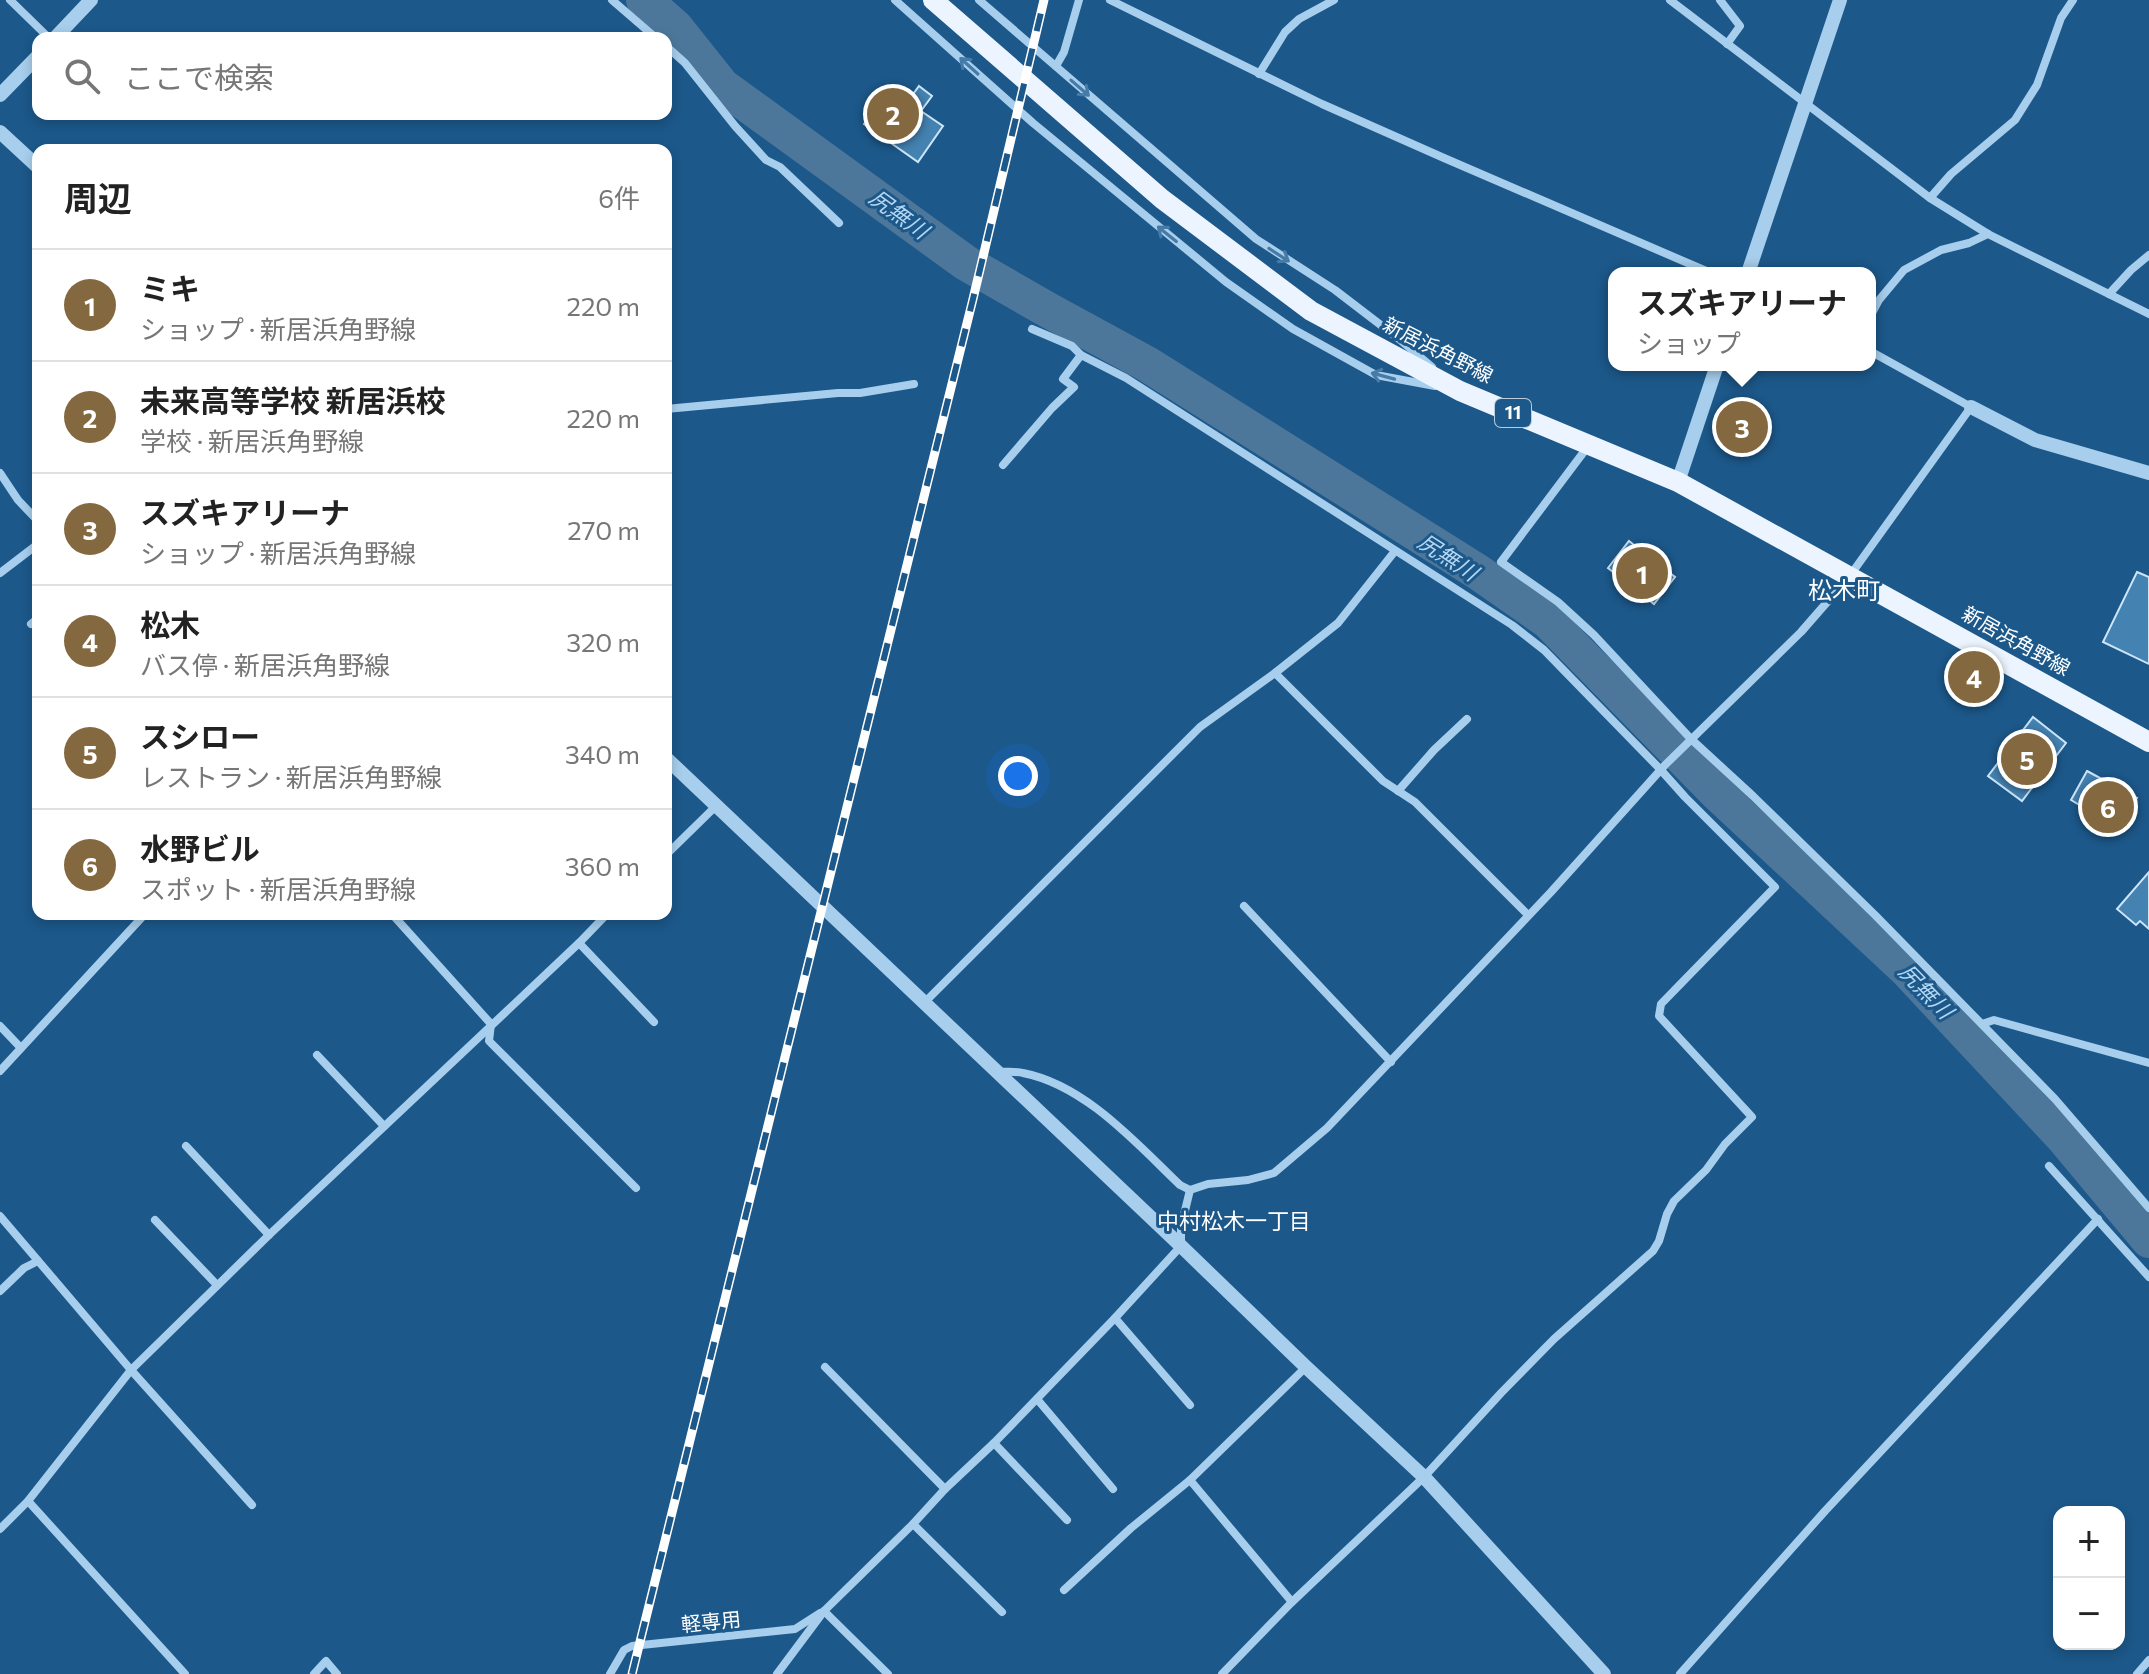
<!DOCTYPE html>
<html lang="ja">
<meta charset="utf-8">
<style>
body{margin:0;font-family:Commissioner,"Noto Sans JP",sans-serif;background:#f2f2f2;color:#222}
.controls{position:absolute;right:24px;bottom:24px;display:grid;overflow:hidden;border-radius:16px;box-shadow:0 4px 12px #0003}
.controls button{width:72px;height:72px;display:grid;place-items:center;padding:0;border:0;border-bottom:2px solid #e0e0e0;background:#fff;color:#222;font:40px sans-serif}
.you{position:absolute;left:1018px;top:776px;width:28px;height:28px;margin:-20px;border:6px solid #fff;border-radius:50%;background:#1a73e8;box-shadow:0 0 0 12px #1a73e833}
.badge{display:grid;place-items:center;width:52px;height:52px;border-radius:50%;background:#846940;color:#fff;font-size:26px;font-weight:700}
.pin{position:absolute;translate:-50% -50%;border:4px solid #fff;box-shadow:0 2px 8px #0006}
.popup{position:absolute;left:1608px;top:267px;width:268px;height:104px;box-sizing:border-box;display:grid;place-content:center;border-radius:16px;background:#fff;filter:drop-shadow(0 2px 6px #0005);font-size:26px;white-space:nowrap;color:#767676}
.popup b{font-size:30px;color:#222}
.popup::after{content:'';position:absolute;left:50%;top:100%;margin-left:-16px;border:16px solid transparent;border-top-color:#fff}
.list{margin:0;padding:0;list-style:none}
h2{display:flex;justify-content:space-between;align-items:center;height:104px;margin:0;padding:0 32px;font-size:34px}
h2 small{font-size:26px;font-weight:400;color:#767676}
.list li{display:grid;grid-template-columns:52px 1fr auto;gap:24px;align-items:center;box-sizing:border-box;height:112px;padding:0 32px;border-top:2px solid #e0e0e0}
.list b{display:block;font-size:30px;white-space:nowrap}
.list p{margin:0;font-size:26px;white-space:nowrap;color:#767676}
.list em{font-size:26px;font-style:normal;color:#767676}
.icon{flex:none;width:44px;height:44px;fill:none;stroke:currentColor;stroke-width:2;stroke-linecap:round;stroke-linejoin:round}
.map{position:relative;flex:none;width:2149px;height:1674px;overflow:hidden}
.search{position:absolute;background:#fff;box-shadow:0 4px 12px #0003;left:32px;top:32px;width:640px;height:88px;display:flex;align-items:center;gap:20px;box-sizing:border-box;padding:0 28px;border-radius:16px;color:#767676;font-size:30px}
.panel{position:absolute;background:#fff;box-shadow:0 4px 12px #0003;left:32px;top:144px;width:640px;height:776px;border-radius:16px}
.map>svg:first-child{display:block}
</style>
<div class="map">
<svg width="2149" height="1674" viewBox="0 0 2149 1674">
<rect width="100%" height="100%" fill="#1c588a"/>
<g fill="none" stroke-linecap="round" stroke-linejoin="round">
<path stroke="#4d779a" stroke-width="36" d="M 644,0 L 675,27 L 722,86 L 966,263 L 1048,310 L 1147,364 L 1478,572 L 1548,621 L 1716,792 L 1906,969 L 2063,1137 L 2149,1240"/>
</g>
<g fill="#4482b2" stroke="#cce5f9" stroke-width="2">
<path d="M 919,86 L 932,96 L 921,111 L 943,126 L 918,162 L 864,124 L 890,88 L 908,101 Z"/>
<path d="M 1629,541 L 1675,577 L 1654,604 L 1608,568 Z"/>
<path d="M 2137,572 L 2149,577 L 2149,664 L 2103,642 Z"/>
<path d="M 2033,717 L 2066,743 L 2022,801 L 1988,776 Z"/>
<path d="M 2087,771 L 2137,798 L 2120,829 L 2071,800 Z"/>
<path d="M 2149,872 L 2149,929 L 2140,921 L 2136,925 L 2117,909 Z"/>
</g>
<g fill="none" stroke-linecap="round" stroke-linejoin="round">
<g stroke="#a7ceec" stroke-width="8">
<path d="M 10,0 L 49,38"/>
<path d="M 612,0 L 656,38"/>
<path d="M 895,0 L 1033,123 L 1226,282 L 1293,329 L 1376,375 L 1435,386"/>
<path d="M 979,0 L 1256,239 L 1335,290 L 1399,339 L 1432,367"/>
<path d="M 1110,0 L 1322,104 L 1444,158 L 1711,273"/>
<path d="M 1670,0 L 1930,198 L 1988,234 L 2149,314"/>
<path d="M 1720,0 L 1740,26 L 1727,44"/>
<path d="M 666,46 L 685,63 L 735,126 L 766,160 L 780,167 L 839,223"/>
<path d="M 1056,66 L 1064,52 L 1079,0"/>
<path d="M 1259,74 L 1285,32 L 1299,19 L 1334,0"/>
<path d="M 1930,198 L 1951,174 L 2015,120 L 2037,85 L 2061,18 L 2073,0"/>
<path d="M 2109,294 L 2131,270 L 2149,255"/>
<path d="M 1870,317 L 1879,300 L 1904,270 L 1941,250 L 1969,243 L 1988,234"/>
<path d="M 1032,329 L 1072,346 L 1081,355"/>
<path d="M 666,409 L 838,393 L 860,393 L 914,384"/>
<path d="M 1589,445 L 1501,562 L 1558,602 L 1594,635 L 1691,739 L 1753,796 L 1875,915 L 2055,1099 L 2149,1208"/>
<path d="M 1003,465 L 1052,408 L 1074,387 L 1063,379 L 1081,355 L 1126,378 L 1512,625 L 1544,650 L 1660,769 L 1685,797 L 1775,887 L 1661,1004 L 1659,1016 L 1752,1117 L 1725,1144 L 1706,1170 L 1674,1201 L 1667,1214 L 1659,1241 L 1653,1251 L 1554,1339 L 1501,1393 L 1424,1477 L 1292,1602 L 1222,1674"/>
<path d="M 0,473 L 18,500 L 38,521"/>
<path d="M 0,573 L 38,544"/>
<path d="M 31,624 L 38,618"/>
<path d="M 1275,673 L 1383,781 L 1415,802 L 1528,915"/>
<path d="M 1398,791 L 1434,750 L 1467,719"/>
<path d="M 666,855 L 716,806"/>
<path d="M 1244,906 L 1391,1062"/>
<path d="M 392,914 L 491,1024 L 489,1041 L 636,1188"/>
<path d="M 579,943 L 654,1022"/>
<path d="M 925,1002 L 1200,727 L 1275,673 L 1338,623 L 1395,551"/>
<path d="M 1982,1024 L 1994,1020 L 2149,1063"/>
<path d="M 0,1026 L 21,1048"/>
<path d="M 317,1055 L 384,1126"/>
<path d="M 0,1071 L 145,914"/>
<path d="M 998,1072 C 1007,1072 1016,1071 1023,1073 C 1085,1085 1136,1143 1180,1185 L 1190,1190"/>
<path d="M 186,1146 L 269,1235"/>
<path d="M 2049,1166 L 2149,1277"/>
<path d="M 0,1216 L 131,1370 L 252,1505"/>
<path d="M 155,1220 L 217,1285"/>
<path d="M 0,1291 L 24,1268 L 38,1261"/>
<path d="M 1115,1318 L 1190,1405"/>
<path d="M 825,1367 L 945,1489"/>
<path d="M 1037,1399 L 1113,1489"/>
<path d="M 994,1443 L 1067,1520"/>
<path d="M 1190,1480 L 1292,1602"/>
<path d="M 28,1501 L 185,1674"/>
<path d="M 913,1524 L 1002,1612"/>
<path d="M 0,1529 L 28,1501 L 131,1370 L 269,1235 L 579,943 L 607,914"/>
<path d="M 1064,1590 L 1131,1528 L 1190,1480 L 1306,1367"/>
<path d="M 824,1611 L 888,1674"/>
<path d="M 314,1674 L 326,1661 L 337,1674"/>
<path d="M 610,1674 L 624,1650 L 632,1646 L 795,1629 L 820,1613"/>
<path d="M 777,1674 L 824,1611 L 913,1524 L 945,1489 L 994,1443 L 1115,1318 L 1181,1246 L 1181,1227 L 1190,1190 L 1208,1184 L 1248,1180 L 1274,1173 L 1327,1128 L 1551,892 L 1665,765 L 1801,632 L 1849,577 L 1971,407 L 1870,351"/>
<path d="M 1680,1674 L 1825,1511 L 2098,1219"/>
<path d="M 2137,1674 L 2149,1660"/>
</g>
<g stroke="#a7ceec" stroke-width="14">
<path d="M 55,38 L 91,0"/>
<path d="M 0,95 L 38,56"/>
<path d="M 0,132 L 38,167"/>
<path d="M 1748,273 L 1840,0"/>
<path d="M 1971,407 L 2035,440 L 2149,473"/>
<path d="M 1678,482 L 1717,365"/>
<path d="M 666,758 L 1181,1246 L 1306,1367 L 1424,1477 L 1604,1674"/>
</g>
<path stroke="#ecf5ff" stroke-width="20" d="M 933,0 L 1162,199 L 1311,311 L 1460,391 L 1678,482 L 2149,742"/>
<g stroke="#fff" stroke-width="9">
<path id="rail" d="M 632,1674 L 973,299 L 1044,0"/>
</g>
<use href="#rail" stroke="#1c588a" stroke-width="6" stroke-dasharray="18" stroke-linecap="butt"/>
</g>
<defs><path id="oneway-shaft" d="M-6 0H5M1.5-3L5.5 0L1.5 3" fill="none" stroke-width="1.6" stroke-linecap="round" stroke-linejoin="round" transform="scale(2)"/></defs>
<g stroke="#467ba7">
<use href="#oneway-shaft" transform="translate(969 66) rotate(-138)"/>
<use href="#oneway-shaft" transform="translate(1080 88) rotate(41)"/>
<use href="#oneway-shaft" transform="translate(1167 234) rotate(-141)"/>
<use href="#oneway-shaft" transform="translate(1279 255) rotate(33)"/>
<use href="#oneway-shaft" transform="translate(1383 376) rotate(-165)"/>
</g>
<g text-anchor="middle" stroke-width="6" stroke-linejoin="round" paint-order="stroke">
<rect fill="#1c588a" stroke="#bbcddc" stroke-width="2" x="1495" y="399" width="36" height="28" rx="6"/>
<g font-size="18" font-weight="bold" fill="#fff">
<text x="1513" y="419">11</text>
</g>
<g font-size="20" fill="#fff" stroke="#1c588a">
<text transform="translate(1438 350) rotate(27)" y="7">新居浜角野線</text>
<text transform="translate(2016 641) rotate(29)" y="7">新居浜角野線</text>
<text transform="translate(711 1622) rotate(-6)" y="7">軽専用</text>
</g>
<g font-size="22" font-style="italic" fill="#b3d7f3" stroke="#1c588a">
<text transform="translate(899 214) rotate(36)" y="8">尻無川</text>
<text transform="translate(1448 557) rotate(33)" y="8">尻無川</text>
<text transform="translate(1926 991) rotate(46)" y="8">尻無川</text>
</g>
<g font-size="22" fill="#fff" stroke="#1c588a">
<text x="1234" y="1229">中村松木一丁目</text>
</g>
<g font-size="24" fill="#fff" stroke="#1c588a">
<text x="1844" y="599">松木町</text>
</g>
</g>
</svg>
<div class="controls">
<button>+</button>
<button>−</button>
</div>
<div class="you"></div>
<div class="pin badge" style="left:1642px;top:573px">1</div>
<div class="pin badge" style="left:893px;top:114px">2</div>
<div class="pin badge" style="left:1742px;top:427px">3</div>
<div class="popup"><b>スズキアリーナ</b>ショップ</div>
<div class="pin badge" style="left:1974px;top:677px">4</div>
<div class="pin badge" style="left:2027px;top:759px">5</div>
<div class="pin badge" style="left:2108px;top:807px">6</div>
<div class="search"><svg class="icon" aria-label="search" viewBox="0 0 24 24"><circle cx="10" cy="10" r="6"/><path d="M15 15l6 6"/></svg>ここで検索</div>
<section class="panel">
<h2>周辺<small>6件</small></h2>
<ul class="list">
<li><span class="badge">1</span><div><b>ミキ</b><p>ショップ · 新居浜角野線</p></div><em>220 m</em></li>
<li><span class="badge">2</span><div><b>未来高等学校 新居浜校</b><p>学校 · 新居浜角野線</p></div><em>220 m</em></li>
<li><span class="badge">3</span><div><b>スズキアリーナ</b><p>ショップ · 新居浜角野線</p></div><em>270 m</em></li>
<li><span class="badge">4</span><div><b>松木</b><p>バス停 · 新居浜角野線</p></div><em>320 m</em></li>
<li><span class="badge">5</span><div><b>スシロー</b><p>レストラン · 新居浜角野線</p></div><em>340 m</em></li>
<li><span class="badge">6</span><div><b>水野ビル</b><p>スポット · 新居浜角野線</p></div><em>360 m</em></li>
</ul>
</section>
</div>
